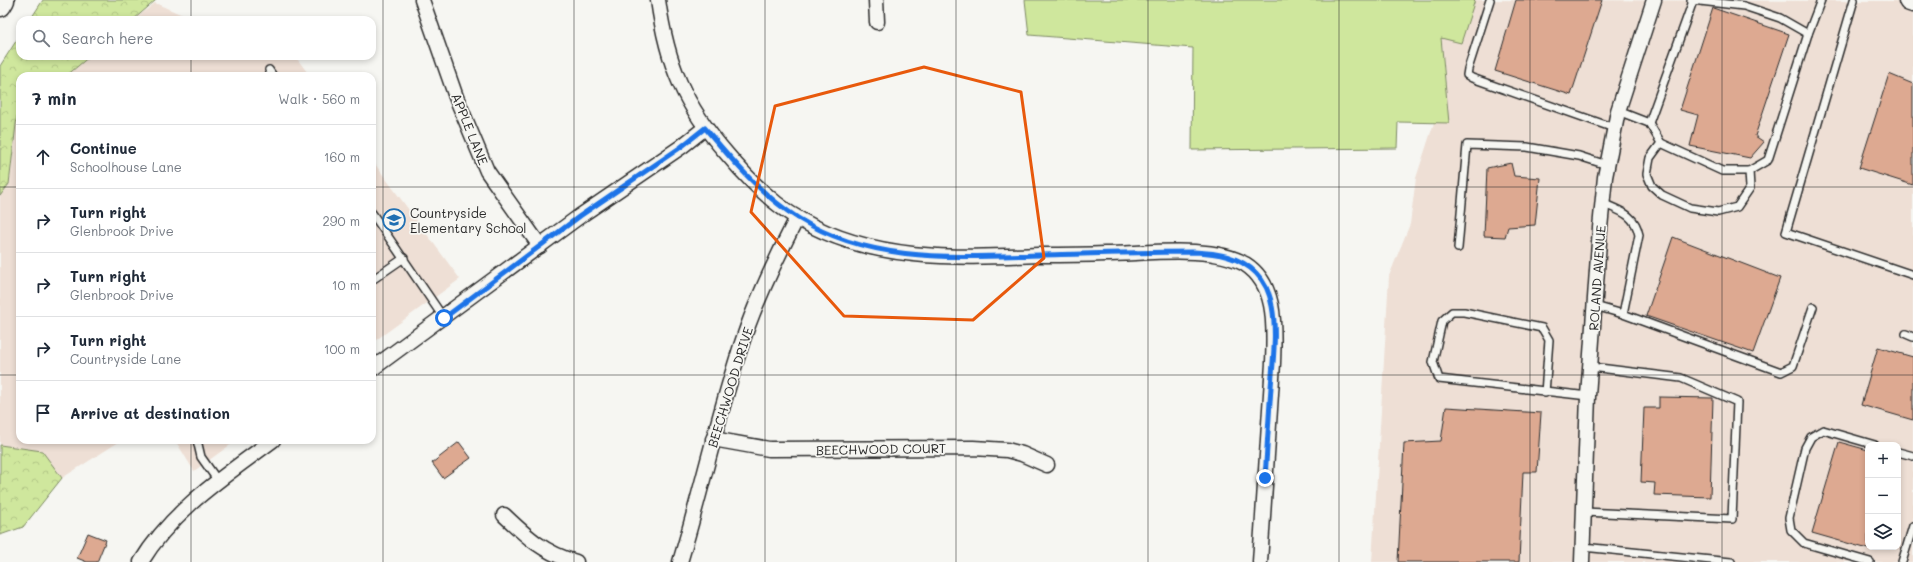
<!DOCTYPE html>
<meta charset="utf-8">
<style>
body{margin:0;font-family:Mali,sans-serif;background:#f2f2f3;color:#1f2937}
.controls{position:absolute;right:12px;bottom:12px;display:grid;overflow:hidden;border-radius:8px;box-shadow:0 2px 6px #0003}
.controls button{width:36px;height:36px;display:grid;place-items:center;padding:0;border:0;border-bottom:1px solid #e0e1e3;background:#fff;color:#1f2937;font:20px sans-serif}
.stop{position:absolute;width:12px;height:12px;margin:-9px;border:3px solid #1a73e8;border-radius:50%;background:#fff}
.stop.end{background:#1a73e8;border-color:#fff;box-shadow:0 1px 4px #0008}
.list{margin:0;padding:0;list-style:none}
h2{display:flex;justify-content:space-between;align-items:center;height:52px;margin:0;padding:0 16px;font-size:17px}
h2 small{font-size:13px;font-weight:400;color:#747a83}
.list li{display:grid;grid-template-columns:26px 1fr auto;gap:12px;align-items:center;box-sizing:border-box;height:64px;padding:0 16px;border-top:1px solid #e0e1e3}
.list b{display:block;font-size:15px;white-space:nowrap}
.list p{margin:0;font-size:13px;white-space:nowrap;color:#747a83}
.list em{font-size:13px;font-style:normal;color:#747a83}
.icon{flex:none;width:22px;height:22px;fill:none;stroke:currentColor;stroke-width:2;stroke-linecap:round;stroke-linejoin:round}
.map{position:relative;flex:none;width:1913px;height:562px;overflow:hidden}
.search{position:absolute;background:#fff;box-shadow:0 2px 6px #0003;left:16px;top:16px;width:360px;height:44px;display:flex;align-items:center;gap:10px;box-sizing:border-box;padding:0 14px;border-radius:12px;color:#747a83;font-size:15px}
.panel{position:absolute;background:#fff;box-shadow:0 2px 6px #0003;left:16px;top:72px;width:360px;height:372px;border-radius:12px}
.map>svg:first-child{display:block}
</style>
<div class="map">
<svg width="1913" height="562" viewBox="0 0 1913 562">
<defs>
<pattern id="forest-crowns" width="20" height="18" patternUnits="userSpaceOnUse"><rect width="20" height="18" fill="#cfe79d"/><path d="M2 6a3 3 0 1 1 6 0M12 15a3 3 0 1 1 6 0" fill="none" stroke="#b2c687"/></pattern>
</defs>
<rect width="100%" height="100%" fill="#f6f6f2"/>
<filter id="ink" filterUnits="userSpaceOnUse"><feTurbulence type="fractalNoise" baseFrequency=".025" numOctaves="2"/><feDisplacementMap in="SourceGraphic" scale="8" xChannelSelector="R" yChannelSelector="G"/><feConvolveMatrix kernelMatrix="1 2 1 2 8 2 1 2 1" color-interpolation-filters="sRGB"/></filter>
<g filter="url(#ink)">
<g fill="#eedfd5" fill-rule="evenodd">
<path d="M 1473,0 L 1913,1 L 1913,562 L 1372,562 L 1389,276 L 1410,224 L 1416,178 L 1446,86 L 1441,38 ZM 1868,445 L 1898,445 L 1898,547 L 1868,547 Z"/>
<path d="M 155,3 L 194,20 L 133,20 Z"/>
<path d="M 90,56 L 295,56 L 310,76 L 66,76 Z"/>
<path d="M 20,114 L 20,440 L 122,440 L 62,478 L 42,451 L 0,445 L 0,196 L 9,184 L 17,116 Z"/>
<path d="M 372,160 L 460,279 L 372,343 Z"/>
<path d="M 175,440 L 237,440 L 194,471 Z"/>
</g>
<path fill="#cfe79d" stroke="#7d8964" d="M 1025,0 L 1475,0 L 1461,43 L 1441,38 L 1449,123 L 1398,122 L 1397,148 L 1192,150 L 1193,48 L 1029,35 Z"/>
<g fill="url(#forest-crowns)" stroke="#7d8964">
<path d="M 43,0 L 156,0 L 133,20 L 30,20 Z"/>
<path d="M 20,35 L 20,56 L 90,56 L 66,76 L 20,76 L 20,114 L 17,116 L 9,184 L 0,196 L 0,66 Z"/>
<path d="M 0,445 L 42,451 L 62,478 L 23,527 L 0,535 Z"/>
</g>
<g fill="#dda991" stroke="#2b2b2b">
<path d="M 1516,0 L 1602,0 L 1571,95 L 1495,71 Z"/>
<path d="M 1713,8 L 1789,34 L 1755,136 L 1764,142 L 1750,158 L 1690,146 L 1698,115 L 1680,110 Z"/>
<path d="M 1889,74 L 1913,84 L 1913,185 L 1859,168 Z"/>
<path d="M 1511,163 L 1514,176 L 1540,178 L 1535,225 L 1508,227 L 1505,237 L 1484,236 L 1487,168 Z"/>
<path d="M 1673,237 L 1780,278 L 1753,353 L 1646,316 Z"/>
<path d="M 1878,347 L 1913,357 L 1913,420 L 1861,405 Z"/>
<path d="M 1659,397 L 1713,398 L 1710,497 L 1654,495 L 1655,483 L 1641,482 L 1644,408 L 1659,408 Z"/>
<path d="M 1446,407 L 1541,413 L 1537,472 L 1523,472 L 1519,562 L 1398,562 L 1404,443 L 1441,441 Z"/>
<path d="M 459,442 L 471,458 L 443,478 L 432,463 Z"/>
<path d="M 1839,442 L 1868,450 L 1868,549 L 1812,533 Z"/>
<path d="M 88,533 L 106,540 L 97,562 L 87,562 L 77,558 Z"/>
</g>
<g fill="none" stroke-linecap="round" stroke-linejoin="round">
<g stroke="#2b2b2b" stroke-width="10">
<g id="lane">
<path d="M 1490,0 L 1468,69 L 1467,75 L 1472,78 L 1614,128"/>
<path d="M 1854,0 L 1786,232 L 1913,275"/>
<path d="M 1808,34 L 1821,0"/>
<path d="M 269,70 L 273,76"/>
<path d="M 1618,111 L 1649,123 L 1661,143 L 1722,171 L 1749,171 L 1768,160 L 1808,34 L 1780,18 L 1744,6 L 1691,0"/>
<path d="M 1649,123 L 1693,1"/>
<path d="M 1661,143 L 1650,158 L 1647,174 L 1652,186 L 1662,195 L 1690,208 L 1718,212 L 1737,207 L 1750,188 L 1749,171"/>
<path d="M 372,213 L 443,317"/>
<path d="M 1458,248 L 1467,145 L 1527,147 L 1579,156 L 1607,165"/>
<path d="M 372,280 L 404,258"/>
<path d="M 1595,306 L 1623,314 L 1639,235 C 1635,214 1620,211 1602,203"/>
<path d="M 1623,314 L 1781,372 L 1793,366 L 1813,307"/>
<path d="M 1906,334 L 1913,337"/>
<path d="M 1545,393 L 1549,340 L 1542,328 L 1464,312 L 1452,312 L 1442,321 L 1433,362 L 1439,379 L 1588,396"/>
<path d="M 197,440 L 201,457 L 218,481"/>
<path d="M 1898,452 L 1913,456"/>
<path d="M 1584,512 L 1732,519 L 1737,402 L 1681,378 L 1591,367"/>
<path d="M 1583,547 L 1731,562"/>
<path d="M 1870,562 L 1804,543 L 1791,530 L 1789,518 L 1805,448 L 1811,437 L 1823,430 L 1875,445"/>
<path d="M 1902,562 L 1913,526"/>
</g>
</g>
<g stroke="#2b2b2b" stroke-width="17">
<g id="street">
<path d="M 422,0 L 456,97 L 487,171 L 540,246"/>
<path d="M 658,0 C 667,64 684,105 727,154 C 748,179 772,204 801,220 C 874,262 957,258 1038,255 C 1060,255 1082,255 1105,254 C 1143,254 1211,244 1245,264 C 1278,285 1274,329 1273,363 L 1260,562"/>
<path d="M 876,0 L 877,22"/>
<path d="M 372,369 L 580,216 L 681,147 L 705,128"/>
<path d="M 713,439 L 769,449 L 973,448 L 1007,450 L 1022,454 L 1047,465"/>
<path d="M 504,515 C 527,537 544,553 576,562"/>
<path d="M 141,562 C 173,509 225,476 273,440"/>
<path d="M 680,562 C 703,486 719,409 745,334 C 759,294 778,255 797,218"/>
<path d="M 1582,562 L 1588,396 L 1600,228 L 1605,177 L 1618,111 L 1654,0"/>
</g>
</g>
<g stroke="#2b2b2b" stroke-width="25">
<path id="primary" d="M 1910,0 L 1913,1"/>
</g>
<g stroke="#2b2b2b" stroke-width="25">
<path id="highway" d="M 0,5 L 3,0"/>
</g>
<use href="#lane" stroke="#f6f6f2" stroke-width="7"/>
<use href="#street" stroke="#f6f6f2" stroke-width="14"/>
<use href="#primary" stroke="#f6f6f2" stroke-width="22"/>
<use href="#highway" stroke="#f6f6f2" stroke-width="22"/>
</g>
</g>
<g fill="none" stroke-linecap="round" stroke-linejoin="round" filter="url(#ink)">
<path stroke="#1a73e8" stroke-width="5" d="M 444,318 L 580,216 L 681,147 L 705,128 C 733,161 761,195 798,218 C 871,264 958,257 1040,255 C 1091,254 1143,252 1194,252 C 1217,253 1239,256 1256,273 C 1264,281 1270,294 1272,306 C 1277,332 1273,361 1271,387 C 1269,418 1267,448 1265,478"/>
</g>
<path fill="none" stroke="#e8590c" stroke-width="3" stroke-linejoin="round" d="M 924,67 L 1021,92 L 1044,258 L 973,320 L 844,316 L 751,212 L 775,106 Z"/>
<path fill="none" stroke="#2b2b2b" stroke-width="1" stroke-opacity="0.55" d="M 191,0 L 191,20M 383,0 L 383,562M 574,0 L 574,562M 765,0 L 765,562M 956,0 L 956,562M 1148,0 L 1148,562M 1339,0 L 1339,562M 1530,0 L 1530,562M 1722,0 L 1722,562M 191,56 L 191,76M 0,187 L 20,187M 372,187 L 1913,187M 0,375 L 20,375M 372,375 L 1913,375M 191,440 L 191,562"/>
<defs>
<g id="school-ring" transform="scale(1.15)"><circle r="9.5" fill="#f6f6f2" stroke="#1f6fb2" stroke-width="1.5"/><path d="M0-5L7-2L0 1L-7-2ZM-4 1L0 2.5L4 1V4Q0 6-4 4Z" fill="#1f6fb2"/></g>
</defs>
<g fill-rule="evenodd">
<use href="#school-ring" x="394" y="220"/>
</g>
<g text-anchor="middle" stroke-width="3.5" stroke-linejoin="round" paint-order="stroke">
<g font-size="13" fill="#2b2b2b" stroke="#f6f6f2">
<text transform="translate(470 129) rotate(68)" y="5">APPLE LANE</text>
<text transform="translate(1597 278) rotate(-86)" y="5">ROLAND AVENUE</text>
<text transform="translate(730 387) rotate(-73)" y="5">BEECHWOOD DRIVE</text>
<text transform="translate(881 449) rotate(-1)" y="5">BEECHWOOD COURT</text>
</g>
<g font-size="13" fill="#2b2b2b" stroke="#f6f6f2" text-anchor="start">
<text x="410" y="218">Countryside<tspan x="410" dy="15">Elementary School</tspan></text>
</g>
</g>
</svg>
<div class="controls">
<button>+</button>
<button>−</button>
<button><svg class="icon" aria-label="layers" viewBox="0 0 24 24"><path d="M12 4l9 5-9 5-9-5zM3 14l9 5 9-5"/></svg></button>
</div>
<div class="stop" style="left:444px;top:318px"></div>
<div class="stop end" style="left:1265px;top:478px"></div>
<div class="search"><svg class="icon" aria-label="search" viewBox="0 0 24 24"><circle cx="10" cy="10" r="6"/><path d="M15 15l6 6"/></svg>Search here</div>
<section class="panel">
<h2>7 min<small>Walk · 560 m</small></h2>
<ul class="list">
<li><svg class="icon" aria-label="ahead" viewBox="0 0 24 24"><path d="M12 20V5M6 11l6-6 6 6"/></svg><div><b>Continue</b><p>Schoolhouse Lane</p></div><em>160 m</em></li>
<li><svg class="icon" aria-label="right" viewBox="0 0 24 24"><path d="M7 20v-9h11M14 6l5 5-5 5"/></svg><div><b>Turn right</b><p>Glenbrook Drive</p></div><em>290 m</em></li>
<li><svg class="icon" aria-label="right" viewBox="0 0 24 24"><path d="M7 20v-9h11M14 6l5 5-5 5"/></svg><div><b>Turn right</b><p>Glenbrook Drive</p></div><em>10 m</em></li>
<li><svg class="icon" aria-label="right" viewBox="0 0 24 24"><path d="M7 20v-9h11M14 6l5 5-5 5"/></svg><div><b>Turn right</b><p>Countryside Lane</p></div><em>100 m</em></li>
<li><svg class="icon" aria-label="arrive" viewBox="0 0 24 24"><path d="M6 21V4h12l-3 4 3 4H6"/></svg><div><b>Arrive at destination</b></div></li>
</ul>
</section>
</div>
